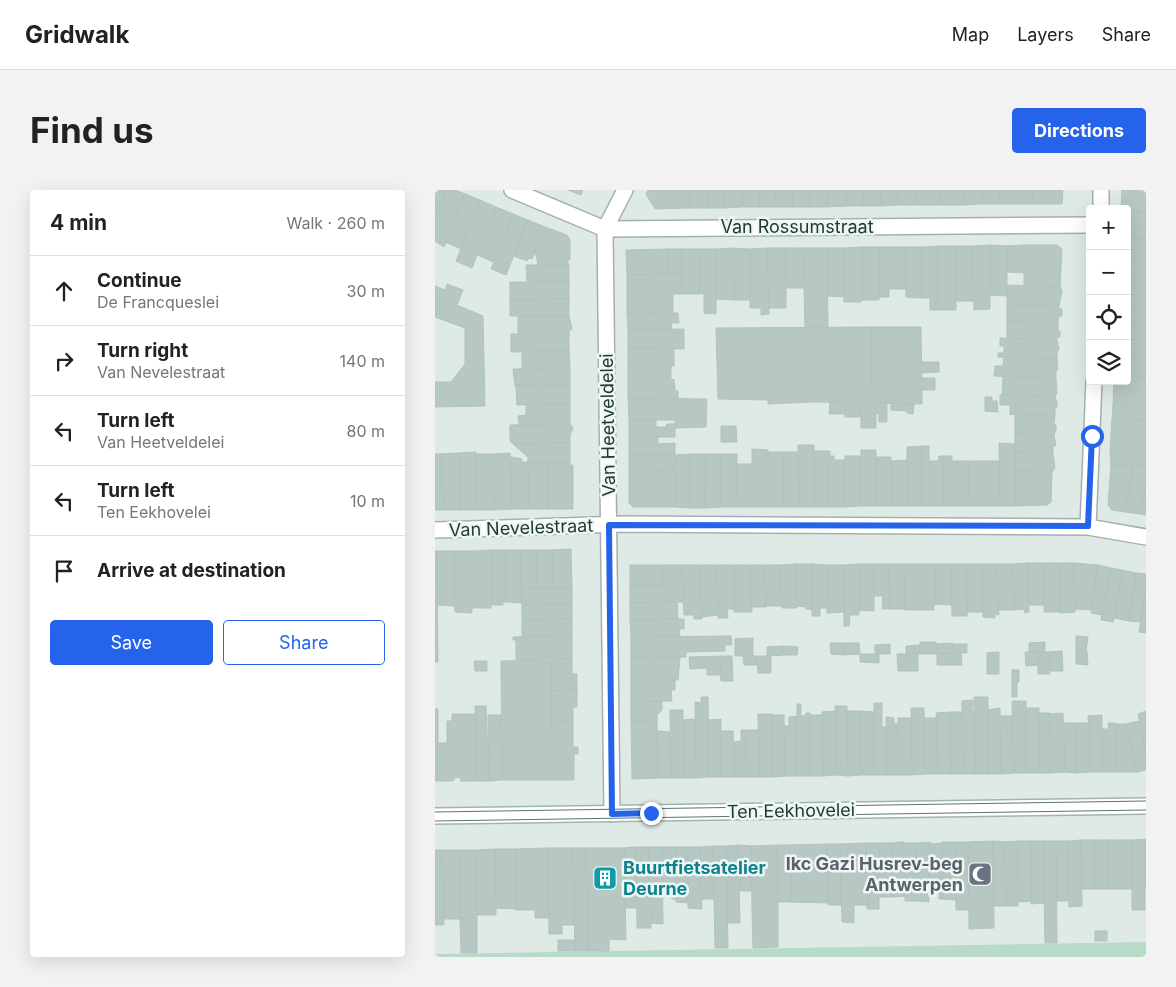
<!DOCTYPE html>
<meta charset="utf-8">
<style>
body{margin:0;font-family:Inter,sans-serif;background:#f2f2f2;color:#222}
.controls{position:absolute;right:15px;top:15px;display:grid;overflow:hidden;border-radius:5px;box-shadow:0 5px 20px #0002}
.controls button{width:45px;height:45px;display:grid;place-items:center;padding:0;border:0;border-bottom:1px solid #e0e0e0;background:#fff;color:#222;font:25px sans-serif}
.stop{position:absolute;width:15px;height:15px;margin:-11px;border:4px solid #2563eb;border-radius:50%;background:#fff}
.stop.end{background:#2563eb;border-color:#fff;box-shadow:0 1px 5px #0008}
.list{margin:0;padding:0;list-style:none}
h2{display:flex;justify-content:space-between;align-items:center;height:65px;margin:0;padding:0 20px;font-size:21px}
h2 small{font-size:16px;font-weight:400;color:#767676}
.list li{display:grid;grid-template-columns:32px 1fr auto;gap:15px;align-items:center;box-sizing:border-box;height:70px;padding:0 20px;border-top:1px solid #e0e0e0}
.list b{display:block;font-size:19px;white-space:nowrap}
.list p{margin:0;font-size:16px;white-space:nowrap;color:#767676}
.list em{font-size:16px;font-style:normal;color:#767676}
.actions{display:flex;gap:10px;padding:15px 20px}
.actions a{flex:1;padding:11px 0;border:1px solid #2563eb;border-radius:5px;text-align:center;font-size:18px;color:#2563eb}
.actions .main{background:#2563eb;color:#fff}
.icon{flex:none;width:28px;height:28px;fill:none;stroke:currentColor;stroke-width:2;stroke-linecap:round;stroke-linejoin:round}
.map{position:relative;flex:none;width:711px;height:767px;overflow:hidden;border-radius:5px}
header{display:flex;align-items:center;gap:30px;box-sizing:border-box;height:70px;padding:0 25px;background:#fff;border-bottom:1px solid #e0e0e0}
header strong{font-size:24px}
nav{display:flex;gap:28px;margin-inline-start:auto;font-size:18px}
.intro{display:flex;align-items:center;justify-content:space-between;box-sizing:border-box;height:120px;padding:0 30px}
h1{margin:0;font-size:35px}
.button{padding:12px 22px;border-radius:5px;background:#2563eb;color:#fff;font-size:18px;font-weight:700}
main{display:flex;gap:30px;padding:0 30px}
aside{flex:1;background:#fff;border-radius:5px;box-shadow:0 5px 20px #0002}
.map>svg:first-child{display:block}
</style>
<header>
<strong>Gridwalk</strong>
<nav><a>Map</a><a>Layers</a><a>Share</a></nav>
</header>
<div class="intro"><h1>Find us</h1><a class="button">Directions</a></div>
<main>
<aside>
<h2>4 min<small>Walk · 260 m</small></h2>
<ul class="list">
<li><svg class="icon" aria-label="ahead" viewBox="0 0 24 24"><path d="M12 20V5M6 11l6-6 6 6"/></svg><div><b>Continue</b><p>De Francqueslei</p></div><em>30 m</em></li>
<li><svg class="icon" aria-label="right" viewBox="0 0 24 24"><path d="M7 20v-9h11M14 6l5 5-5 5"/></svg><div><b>Turn right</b><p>Van Nevelestraat</p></div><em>140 m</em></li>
<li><svg class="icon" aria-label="left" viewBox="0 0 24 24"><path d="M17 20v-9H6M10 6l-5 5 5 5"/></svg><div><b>Turn left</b><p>Van Heetveldelei</p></div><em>80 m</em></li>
<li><svg class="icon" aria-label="left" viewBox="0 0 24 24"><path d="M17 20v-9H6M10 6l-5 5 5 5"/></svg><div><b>Turn left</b><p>Ten Eekhovelei</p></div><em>10 m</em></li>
<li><svg class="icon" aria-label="arrive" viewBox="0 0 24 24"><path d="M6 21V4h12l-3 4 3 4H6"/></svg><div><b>Arrive at destination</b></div></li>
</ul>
<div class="actions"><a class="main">Save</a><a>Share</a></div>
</aside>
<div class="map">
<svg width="711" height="767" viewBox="0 0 711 767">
<rect width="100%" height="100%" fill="#dfeae7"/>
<path fill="#b8dbc8" d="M 711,752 L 711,767 L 0,767 L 0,764 Z"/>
<g fill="#b7c7c3" stroke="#b1c3bf">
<path d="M 0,0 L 11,0 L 0,29 Z"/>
<path d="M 11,0 L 20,0 L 30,4 L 9,57 L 0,51 L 0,29 Z"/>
<path d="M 133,0 L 148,0 L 146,5 Z"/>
<path d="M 213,0 L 255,0 L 255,18 L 220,19 L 211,4 Z"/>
<rect x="255" y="0" width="17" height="18"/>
<rect x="272" y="0" width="17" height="18"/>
<path d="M 289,0 L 307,0 L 307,17 L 289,18 Z"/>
<rect x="307" y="0" width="17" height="17"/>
<path d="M 324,0 L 340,0 L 341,17 L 324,17 Z"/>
<path d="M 340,0 L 358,0 L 358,17 L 341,17 Z"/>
<rect x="358" y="0" width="17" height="17"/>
<rect x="375" y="0" width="17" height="17"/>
<path d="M 392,0 L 411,0 L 411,16 L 392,17 Z"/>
<rect x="411" y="0" width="17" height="16"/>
<path d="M 428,0 L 445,0 L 446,16 L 428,16 Z"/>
<path d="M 445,0 L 463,0 L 463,15 L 446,16 Z"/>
<rect x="463" y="0" width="17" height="15"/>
<rect x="480" y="0" width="24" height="15"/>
<rect x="504" y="0" width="26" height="15"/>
<path d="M 530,0 L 547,0 L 547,14 L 530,15 Z"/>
<rect x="547" y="0" width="17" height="14"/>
<rect x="564" y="0" width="17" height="14"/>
<rect x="581" y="0" width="17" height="14"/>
<path d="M 598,0 L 628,0 L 627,14 L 598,14 Z"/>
<path d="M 687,0 L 711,1 L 711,22 L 692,22 L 692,19 L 686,19 Z"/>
<path d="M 30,4 L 45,10 L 26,59 L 10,52 Z"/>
<path d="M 45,10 L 61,17 L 37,78 L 21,71 Z"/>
<path d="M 61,17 L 78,24 L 58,72 L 43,65 Z"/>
<path d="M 692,22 L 711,22 L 711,49 L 692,48 Z"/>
<path d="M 78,24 L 93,30 L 71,85 L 56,79 Z"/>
<path d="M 93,30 L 110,37 L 97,69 L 94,68 L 92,71 L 79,66 Z"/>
<path d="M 110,37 L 132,45 L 135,50 L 135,70 L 133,70 L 133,75 L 103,75 L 101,65 L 99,64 Z"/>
<path d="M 692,48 L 711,49 L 711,74 L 692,73 Z"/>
<path d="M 555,55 L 572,56 L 572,106 L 555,105 Z"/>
<path d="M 555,55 L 555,119 L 539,120 L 538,56 Z"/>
<path d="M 589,55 L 622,55 L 627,59 L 625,97 L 589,96 Z"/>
<path d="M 589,55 L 589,83 L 572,82 L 572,56 Z"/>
<rect x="503" y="56" width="18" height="64"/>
<path d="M 503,56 L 503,120 L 495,120 L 495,108 L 486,108 L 487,57 Z"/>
<rect x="521" y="56" width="17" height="55"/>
<rect x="427" y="57" width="17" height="53"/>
<path d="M 427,57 L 427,110 L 426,112 L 409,112 L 409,58 Z"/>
<path d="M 444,57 L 471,57 L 471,99 L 454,99 L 454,107 L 444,107 Z"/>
<path d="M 471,57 L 487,57 L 486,108 L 471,107 Z"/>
<path d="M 298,58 L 315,59 L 315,110 L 299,110 Z"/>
<path d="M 298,58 L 299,110 L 281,109 L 281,59 Z"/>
<path d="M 332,58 L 351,58 L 351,118 L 333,118 Z"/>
<path d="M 332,58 L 334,124 L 326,125 L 326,118 L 315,118 L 315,59 Z"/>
<rect x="351" y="58" width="17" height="40"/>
<path d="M 368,58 L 392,58 L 393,137 L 370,137 Z"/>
<path d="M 392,58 L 409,58 L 410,107 L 393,106 Z"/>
<path d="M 233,59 L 232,84 L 192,85 L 191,60 Z"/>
<path d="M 233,59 L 246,59 L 247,84 L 232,84 Z"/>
<path d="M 246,59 L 264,59 L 264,104 L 247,104 Z"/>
<path d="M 264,59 L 281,59 L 281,124 L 269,123 L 269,103 L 264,104 Z"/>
<path d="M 692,73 L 711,74 L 711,90 L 692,90 Z"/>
<path d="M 91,75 L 134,75 L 134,92 L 92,91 Z"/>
<path d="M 247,84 L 247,104 L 192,104 L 192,85 Z"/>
<path d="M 692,90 L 711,90 L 711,106 L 692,105 Z"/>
<path d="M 75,92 L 134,92 L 134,109 L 75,110 Z"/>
<path d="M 12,94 L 28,100 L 22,115 L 7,109 Z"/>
<path d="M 572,95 L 625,97 L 627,101 L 624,116 L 572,114 Z"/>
<path d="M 0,96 L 10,100 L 7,109 L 0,106 Z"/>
<rect x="192" y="104" width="46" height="18"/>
<path d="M 692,105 L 711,106 L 711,122 L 692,121 Z"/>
<path d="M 0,106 L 7,109 L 0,127 Z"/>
<path d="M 7,109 L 48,126 L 50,216 L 0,217 L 0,192 L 16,192 L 30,174 L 30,138 L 0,127 Z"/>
<path d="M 134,109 L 134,126 L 75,126 L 75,110 Z"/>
<path d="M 572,114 L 624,116 L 624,119 L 627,119 L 627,126 L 624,126 L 623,133 L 572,131 Z"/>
<path d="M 692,121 L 711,122 L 711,138 L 692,137 Z"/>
<path d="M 192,122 L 243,123 L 244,133 L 236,133 L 237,139 L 193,140 Z"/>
<path d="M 83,126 L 134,126 L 137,139 L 134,141 L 134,144 L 83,144 Z"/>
<path d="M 572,131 L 623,133 L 623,141 L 625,141 L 625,147 L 622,147 L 622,150 L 572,148 Z"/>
<path d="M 436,137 L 486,137 L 487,214 L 437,213 Z"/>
<path d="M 436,137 L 437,213 L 379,212 L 333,214 L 333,210 L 283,209 L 281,138 Z"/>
<path d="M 692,137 L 711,138 L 711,154 L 692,153 Z"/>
<path d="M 249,139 L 249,159 L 193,158 L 193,140 Z"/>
<path d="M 76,144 L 134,144 L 134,161 L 76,162 Z"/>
<path d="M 565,148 L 622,150 L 624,159 L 622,162 L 622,169 L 563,167 L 563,163 L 569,163 L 569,156 L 565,156 Z"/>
<path d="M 692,153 L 711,154 L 711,170 L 692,169 Z"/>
<path d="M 193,158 L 239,159 L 239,176 L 193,176 Z"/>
<path d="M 134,161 L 135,178 L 87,178 L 87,162 Z"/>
<path d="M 569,167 L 622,169 L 623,179 L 621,181 L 621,188 L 559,186 L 560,176 L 568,176 Z"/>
<path d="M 692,169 L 711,170 L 711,187 L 692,186 Z"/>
<path d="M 486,172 L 504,172 L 504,182 L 487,183 Z"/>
<path d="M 193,176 L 236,176 L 236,190 L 239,189 L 240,201 L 243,201 L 243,209 L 193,208 Z"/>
<path d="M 135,178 L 135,195 L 80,196 L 78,179 Z"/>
<path d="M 568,186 L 621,188 L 622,203 L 620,207 L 567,205 Z"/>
<path d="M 692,186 L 711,187 L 711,215 L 678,214 L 679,191 L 692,191 Z"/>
<rect x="486" y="188" width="14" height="12"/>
<path d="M 135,195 L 135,214 L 82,215 L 81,196 Z"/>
<path d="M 565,205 L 580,205 L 580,224 L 575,225 L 575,215 L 565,215 Z"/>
<path d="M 580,205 L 620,207 L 622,212 L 622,217 L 620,219 L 620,226 L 580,224 Z"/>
<path d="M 550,207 L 557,207 L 557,211 L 562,211 L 563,222 L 550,221 Z"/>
<path d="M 193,208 L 272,209 L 271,237 L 240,238 L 240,230 L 194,230 Z"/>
<path d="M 395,212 L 410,212 L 410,224 L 394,224 Z"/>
<rect x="410" y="212" width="16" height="15"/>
<path d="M 426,212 L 441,213 L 441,238 L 426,238 Z"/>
<path d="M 441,213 L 452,213 L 452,232 L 444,232 L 444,224 L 441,224 Z"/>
<path d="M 456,213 L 479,214 L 478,224 L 472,223 L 472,221 L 456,220 Z"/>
<path d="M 135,214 L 135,234 L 84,235 L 83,226 L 91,225 L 91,215 Z"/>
<path d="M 678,214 L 711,215 L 711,230 L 677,229 Z"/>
<path d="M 580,224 L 620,226 L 619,233 L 621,235 L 621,240 L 619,245 L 580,243 Z"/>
<path d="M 677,229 L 711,230 L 711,246 L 676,244 Z"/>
<path d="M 194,230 L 221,230 L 221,237 L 231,237 L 232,234 L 240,234 L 240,247 L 194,247 Z"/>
<path d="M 135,234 L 138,238 L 135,245 L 135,253 L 78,254 L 75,251 L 75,235 Z"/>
<path d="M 286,236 L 301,236 L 302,252 L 286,252 Z"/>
<path d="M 580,243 L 619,245 L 621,255 L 618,257 L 618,264 L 580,262 Z"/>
<path d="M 676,244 L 711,246 L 711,261 L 675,260 Z"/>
<path d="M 194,247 L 223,247 L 223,254 L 240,253 L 240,265 L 194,265 Z"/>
<path d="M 135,253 L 135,273 L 93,272 L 93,267 L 78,254 Z"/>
<path d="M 564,253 L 580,254 L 580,316 L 565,316 Z"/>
<path d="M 363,255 L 379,255 L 379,317 L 364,317 Z"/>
<path d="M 487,256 L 494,256 L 494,271 L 503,271 L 504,266 L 508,266 L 508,316 L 487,316 Z"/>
<path d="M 487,256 L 487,316 L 472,316 L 472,257 Z"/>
<path d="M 317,259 L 333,260 L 333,317 L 317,317 Z"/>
<path d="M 426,260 L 441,260 L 440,316 L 426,316 Z"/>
<path d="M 675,260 L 711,261 L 711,276 L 676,275 Z"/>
<path d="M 379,261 L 395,261 L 394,317 L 379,317 Z"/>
<path d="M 41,262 L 42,320 L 25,320 L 24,263 Z"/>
<rect x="333" y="262" width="15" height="55"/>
<path d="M 348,262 L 363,262 L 364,317 L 348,317 Z"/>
<path d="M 580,262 L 618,264 L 620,278 L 617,282 L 580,281 Z"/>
<path d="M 24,263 L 25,320 L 8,320 L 6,264 Z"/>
<path d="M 75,263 L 77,319 L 59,320 L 58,264 Z"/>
<path d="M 0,264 L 6,264 L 8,320 L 0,320 Z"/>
<path d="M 41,264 L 58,264 L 59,320 L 42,320 Z"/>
<path d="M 255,264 L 271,264 L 270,318 L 255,318 Z"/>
<path d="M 255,264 L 255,318 L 240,317 L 240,265 Z"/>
<path d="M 271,264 L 286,264 L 286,317 L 270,318 Z"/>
<path d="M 286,264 L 302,264 L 301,317 L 286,317 Z"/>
<path d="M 194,265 L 240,265 L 240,275 L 221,282 L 194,282 Z"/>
<path d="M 394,266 L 399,266 L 399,270 L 410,270 L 410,317 L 394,317 Z"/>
<path d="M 410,266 L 426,266 L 426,316 L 410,317 Z"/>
<rect x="508" y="266" width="9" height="50"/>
<path d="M 76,267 L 87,269 L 86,272 L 93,272 L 94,319 L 77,319 Z"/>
<path d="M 441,267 L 456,267 L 456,316 L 440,316 Z"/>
<path d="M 472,270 L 472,316 L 456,316 L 456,271 Z"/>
<path d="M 517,271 L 534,271 L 533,316 L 517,316 Z"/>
<path d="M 534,271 L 549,271 L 549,316 L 533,316 Z"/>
<path d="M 549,271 L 564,271 L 565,316 L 549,316 Z"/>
<path d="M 93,272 L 112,273 L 113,319 L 94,319 Z"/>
<path d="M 112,273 L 135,273 L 135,275 L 138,275 L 138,319 L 113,319 Z"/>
<path d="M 302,274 L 317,274 L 317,317 L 301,317 Z"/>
<path d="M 240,275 L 240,317 L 221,317 L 221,282 Z"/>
<path d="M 676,275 L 698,276 L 690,322 L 677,320 L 673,315 Z"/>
<path d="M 698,276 L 711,276 L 711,291 L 705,324 L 690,322 Z"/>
<path d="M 580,281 L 617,282 L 616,312 L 612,315 L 580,316 Z"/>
<path d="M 194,282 L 221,282 L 221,317 L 198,317 L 194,313 Z"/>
<path d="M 711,291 L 711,325 L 705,324 Z"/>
<path d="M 136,359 L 137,398 L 118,398 L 117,360 Z"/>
<path d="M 56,360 L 71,360 L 71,412 L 68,412 L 68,415 L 56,415 Z"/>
<path d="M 56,360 L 56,418 L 37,418 L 37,361 Z"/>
<path d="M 71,360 L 86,360 L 87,413 L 71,412 Z"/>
<path d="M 86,360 L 102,360 L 102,398 L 86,399 Z"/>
<path d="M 102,360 L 117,360 L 118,398 L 102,398 Z"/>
<path d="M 0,361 L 2,361 L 3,472 L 0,472 Z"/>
<path d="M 2,361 L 19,361 L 20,416 L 3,415 Z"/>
<path d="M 19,361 L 37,361 L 37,423 L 20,422 Z"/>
<path d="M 593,373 L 609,373 L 609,415 L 594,415 Z"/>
<path d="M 593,373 L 594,422 L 590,423 L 589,419 L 579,420 L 578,374 Z"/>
<path d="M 609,373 L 624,373 L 625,422 L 609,422 Z"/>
<path d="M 624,373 L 639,373 L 640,422 L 625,423 Z"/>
<path d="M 639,373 L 663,375 L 657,420 L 640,419 Z"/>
<path d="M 361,374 L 377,374 L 377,420 L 371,419 L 371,417 L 362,416 Z"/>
<path d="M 361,374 L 362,418 L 347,418 L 345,375 Z"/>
<path d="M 377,374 L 392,375 L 392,418 L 385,418 L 385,426 L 377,426 Z"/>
<path d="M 424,374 L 439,374 L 439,421 L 424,420 Z"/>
<path d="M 424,374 L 424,425 L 415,425 L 414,436 L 409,436 L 408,375 Z"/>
<path d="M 439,374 L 454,374 L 455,419 L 447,419 L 448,406 L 439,406 Z"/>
<path d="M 454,374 L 469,374 L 470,419 L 455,419 Z"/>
<path d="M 469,374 L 485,374 L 485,420 L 470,420 Z"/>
<path d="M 485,374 L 500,374 L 501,414 L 499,415 L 499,420 L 485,420 Z"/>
<path d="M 500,374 L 516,374 L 517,415 L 501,414 Z"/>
<path d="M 516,374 L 531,374 L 532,426 L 517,426 Z"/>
<path d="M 531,374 L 547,374 L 548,422 L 532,422 Z"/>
<path d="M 547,374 L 562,374 L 564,425 L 560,424 L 560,428 L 548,427 Z"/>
<path d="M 562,374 L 578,374 L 579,420 L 563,420 Z"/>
<rect x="195" y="375" width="32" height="20"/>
<path d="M 227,375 L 247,375 L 248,412 L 227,395 Z"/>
<path d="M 247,375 L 265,375 L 267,429 L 259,429 L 259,425 L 249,425 Z"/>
<path d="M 265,375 L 282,375 L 283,425 L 267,427 Z"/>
<path d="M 282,375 L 299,375 L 300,419 L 292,419 L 293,428 L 283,428 Z"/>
<path d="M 299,375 L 315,375 L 317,422 L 299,422 Z"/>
<path d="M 315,375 L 330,375 L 331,417 L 316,417 Z"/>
<path d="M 330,375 L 345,375 L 347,416 L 331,416 Z"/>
<path d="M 392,375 L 408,375 L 409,422 L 392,423 Z"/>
<path d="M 663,375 L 676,378 L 667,425 L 656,423 Z"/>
<path d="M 676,378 L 687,380 L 678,432 L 666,430 Z"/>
<path d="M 687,380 L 701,383 L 694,431 L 679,428 Z"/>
<path d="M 701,383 L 711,384 L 711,398 L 706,432 L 694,431 Z"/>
<path d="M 195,395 L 227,395 L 248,412 L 195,413 Z"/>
<path d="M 137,398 L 137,414 L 87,415 L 86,399 Z"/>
<path d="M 711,398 L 711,443 L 704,442 Z"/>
<path d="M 242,412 L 243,429 L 195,430 L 195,413 Z"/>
<path d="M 137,414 L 137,429 L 87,430 L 87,415 Z"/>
<path d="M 137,429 L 137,445 L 87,447 L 87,430 Z"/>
<path d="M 249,429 L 249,439 L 244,439 L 245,446 L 196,447 L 195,430 Z"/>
<path d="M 137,445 L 137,468 L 81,470 L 81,450 L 78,450 L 78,447 Z"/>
<path d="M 296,446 L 297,455 L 290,455 L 290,461 L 251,462 L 251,467 L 196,468 L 196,447 Z"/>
<path d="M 641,446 L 653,447 L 651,461 L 641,462 Z"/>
<path d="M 318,448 L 318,466 L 300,466 L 300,449 Z"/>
<path d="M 485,452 L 501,452 L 502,464 L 485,464 Z"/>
<path d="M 610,452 L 610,462 L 594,462 L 594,453 Z"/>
<path d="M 395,453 L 409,453 L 409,465 L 396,464 Z"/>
<path d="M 409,453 L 424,453 L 425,464 L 409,465 Z"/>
<path d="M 518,453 L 517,463 L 502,464 L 501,454 Z"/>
<path d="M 455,454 L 455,464 L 440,464 L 440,455 Z"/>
<path d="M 518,454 L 532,454 L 532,463 L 517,463 Z"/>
<path d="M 485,455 L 485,464 L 471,464 L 471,456 Z"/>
<path d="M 349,456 L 363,457 L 362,465 L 349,465 Z"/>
<path d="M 349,456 L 349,465 L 332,466 L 332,457 Z"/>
<path d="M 627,461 L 628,481 L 614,481 L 614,462 Z"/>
<path d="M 652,461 L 653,475 L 641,474 L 641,462 Z"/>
<path d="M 564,462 L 564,484 L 552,484 L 552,463 Z"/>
<path d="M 590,462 L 603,462 L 603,475 L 591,476 Z"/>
<path d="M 603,462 L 614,462 L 615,484 L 603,484 Z"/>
<path d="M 526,463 L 527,475 L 502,475 L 502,464 Z"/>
<path d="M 425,464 L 444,464 L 444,473 L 425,472 Z"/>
<path d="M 462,464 L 483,464 L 483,481 L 463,481 Z"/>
<path d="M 285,466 L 285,485 L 272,485 L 272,478 L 255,479 L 254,467 Z"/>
<path d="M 285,466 L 297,466 L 298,491 L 286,491 Z"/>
<path d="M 308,466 L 322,466 L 322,475 L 309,475 Z"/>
<path d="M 322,466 L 336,466 L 336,483 L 323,483 Z"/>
<path d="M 245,467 L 243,490 L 196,490 L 196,468 Z"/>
<path d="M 137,468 L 137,484 L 142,484 L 142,500 L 116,501 L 116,470 Z"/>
<path d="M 116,470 L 117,590 L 67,590 L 66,471 Z"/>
<path d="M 39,471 L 52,471 L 52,481 L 40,481 Z"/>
<path d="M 577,480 L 584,480 L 584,492 L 582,493 L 582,507 L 577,507 Z"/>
<path d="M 196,490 L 240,490 L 240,500 L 236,500 L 237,511 L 196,512 Z"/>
<path d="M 142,500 L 142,517 L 138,517 L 138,531 L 117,532 L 116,501 Z"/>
<path d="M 266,507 L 273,507 L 274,587 L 261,588 L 260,512 L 266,513 Z"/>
<path d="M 539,507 L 553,507 L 553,584 L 540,584 Z"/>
<path d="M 538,510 L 537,521 L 539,520 L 540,584 L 528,584 L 527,511 Z"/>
<path d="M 227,511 L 227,520 L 222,525 L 222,530 L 196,531 L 196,512 Z"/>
<path d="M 577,511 L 591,511 L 591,583 L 579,583 Z"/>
<path d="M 439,513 L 447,513 L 447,537 L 451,537 L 452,585 L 439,585 Z"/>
<path d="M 362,514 L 366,514 L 366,526 L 370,526 L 371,523 L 375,523 L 375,586 L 362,586 Z"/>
<path d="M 40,516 L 51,516 L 54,591 L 41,591 Z"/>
<path d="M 400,516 L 412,516 L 413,586 L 401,585 Z"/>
<path d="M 476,518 L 489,518 L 490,584 L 477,585 Z"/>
<path d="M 565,518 L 566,584 L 553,584 L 553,520 Z"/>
<rect x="591" y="518" width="13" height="65"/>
<rect x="0" y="519" width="3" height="72"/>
<path d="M 235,520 L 248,520 L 248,588 L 236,588 Z"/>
<path d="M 400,521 L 401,585 L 388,586 L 387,522 Z"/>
<path d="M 412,521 L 426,521 L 426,585 L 413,586 Z"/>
<path d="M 426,521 L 439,522 L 439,585 L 426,585 Z"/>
<path d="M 711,521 L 711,564 L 703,524 Z"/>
<path d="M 515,522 L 527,522 L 528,584 L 516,584 Z"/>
<path d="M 515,522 L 516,584 L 503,584 L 501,523 Z"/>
<path d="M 604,523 L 615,523 L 616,583 L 604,583 Z"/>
<path d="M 628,523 L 630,582 L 616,583 L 615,524 Z"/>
<path d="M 17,524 L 41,524 L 41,591 L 26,591 L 25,587 L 20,588 L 18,591 L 3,591 L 3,553 L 12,553 L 12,531 L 17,531 Z"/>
<path d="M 323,524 L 337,524 L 337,587 L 324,587 Z"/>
<path d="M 53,525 L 66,525 L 67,590 L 54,591 Z"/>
<path d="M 337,525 L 349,525 L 350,586 L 337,587 Z"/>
<path d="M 375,525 L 387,525 L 388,586 L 375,586 Z"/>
<path d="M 667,525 L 667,582 L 655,582 L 653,526 Z"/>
<path d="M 362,526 L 362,586 L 350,586 L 349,536 L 354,536 L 354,527 Z"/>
<path d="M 565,526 L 577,526 L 579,583 L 566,584 Z"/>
<path d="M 451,527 L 459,528 L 459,534 L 463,534 L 464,585 L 452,585 Z"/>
<path d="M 463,528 L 476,528 L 477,585 L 464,585 Z"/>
<path d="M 489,528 L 501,528 L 503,584 L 490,584 Z"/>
<path d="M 260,529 L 261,588 L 248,588 L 248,530 Z"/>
<path d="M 286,529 L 286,587 L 274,587 L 273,530 Z"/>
<path d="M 222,530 L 223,588 L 197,589 L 196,531 Z"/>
<path d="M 138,531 L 138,557 L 143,557 L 143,564 L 139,564 L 139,590 L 117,590 L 117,532 Z"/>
<path d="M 704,531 L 711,564 L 711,580 L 702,582 L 691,534 Z"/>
<path d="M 629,533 L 641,533 L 642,583 L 630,582 Z"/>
<path d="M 641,533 L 654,533 L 655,582 L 642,583 Z"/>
<path d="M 673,533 L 680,533 L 681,534 L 680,582 L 667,582 L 667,539 L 674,539 Z"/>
<path d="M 681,534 L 691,534 L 702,582 L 680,582 Z"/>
<path d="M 306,540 L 310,540 L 312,587 L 299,587 L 299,552 L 306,551 Z"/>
<path d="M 310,540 L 324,540 L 324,587 L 312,587 Z"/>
<path d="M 222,541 L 235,542 L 236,588 L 223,588 Z"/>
<path d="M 286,541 L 298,541 L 299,587 L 286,587 Z"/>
<path d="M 710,649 L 711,649 L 710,698 Z"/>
<path d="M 710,649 L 710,720 L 697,720 L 697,650 Z"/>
<path d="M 646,650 L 659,650 L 659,699 L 647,699 Z"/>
<path d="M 646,650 L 647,716 L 634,717 L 633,651 Z"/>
<rect x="659" y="650" width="13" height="49"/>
<rect x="672" y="650" width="13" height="49"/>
<path d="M 685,650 L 697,650 L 698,699 L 685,699 Z"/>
<path d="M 558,651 L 570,652 L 571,716 L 559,716 Z"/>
<path d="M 558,651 L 559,738 L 534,739 L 533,652 Z"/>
<path d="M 583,651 L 596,651 L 596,711 L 584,712 Z"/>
<path d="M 583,651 L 583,716 L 571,716 L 570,652 Z"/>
<path d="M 596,651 L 608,651 L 609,713 L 596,714 Z"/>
<path d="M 608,651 L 621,651 L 622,753 L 610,753 Z"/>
<path d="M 621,651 L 633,651 L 634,711 L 622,711 Z"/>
<path d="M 467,652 L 469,652 L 470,706 L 457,707 L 456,653 Z"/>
<path d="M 494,652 L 498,654 L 507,653 L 508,709 L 504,709 L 504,702 L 495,702 Z"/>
<path d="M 494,652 L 494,712 L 482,711 L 481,653 Z"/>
<path d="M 507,652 L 520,652 L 521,710 L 508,709 Z"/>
<path d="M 520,652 L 533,652 L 533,720 L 521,720 Z"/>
<path d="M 430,653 L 444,653 L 444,719 L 432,719 Z"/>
<path d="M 431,653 L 432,715 L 419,715 L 419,733 L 407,732 L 405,654 Z"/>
<path d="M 444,653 L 456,653 L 457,707 L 444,707 Z"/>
<path d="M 469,653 L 481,653 L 482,711 L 470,711 Z"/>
<path d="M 392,654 L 405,654 L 406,715 L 393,715 Z"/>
<path d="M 392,654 L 393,713 L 356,712 L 355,655 Z"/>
<path d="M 303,655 L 316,656 L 317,701 L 304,701 Z"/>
<path d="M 303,655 L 305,733 L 292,733 L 291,656 Z"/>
<path d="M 342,655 L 355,655 L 356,712 L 342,712 Z"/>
<path d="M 342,655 L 343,719 L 317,719 L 316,656 Z"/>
<path d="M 278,656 L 291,656 L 293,758 L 280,758 Z"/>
<path d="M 278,656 L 279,709 L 266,709 L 265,657 Z"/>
<path d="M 201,657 L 214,657 L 216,738 L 202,738 Z"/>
<path d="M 201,657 L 202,718 L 190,718 L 189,658 Z"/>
<path d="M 214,657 L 227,657 L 228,734 L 216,733 Z"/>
<path d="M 227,657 L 240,657 L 241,709 L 237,709 L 236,705 L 227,706 Z"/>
<path d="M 240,657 L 253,657 L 253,713 L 241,712 Z"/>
<path d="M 253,657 L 265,657 L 267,719 L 253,718 Z"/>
<path d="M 113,658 L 138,658 L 140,735 L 127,735 L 127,744 L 114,744 Z"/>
<path d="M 113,658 L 114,728 L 100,728 L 100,720 L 81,720 L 80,659 Z"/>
<path d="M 138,658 L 151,658 L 153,761 L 140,761 Z"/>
<path d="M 151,658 L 189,658 L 191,750 L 174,749 L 174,761 L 153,761 Z"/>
<path d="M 60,659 L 80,659 L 81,719 L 61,718 Z"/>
<path d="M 60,659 L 61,725 L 42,725 L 40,660 Z"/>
<path d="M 0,660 L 7,660 L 9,735 L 0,735 Z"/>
<path d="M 7,660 L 24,660 L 25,729 L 9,729 Z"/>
<path d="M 24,660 L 40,660 L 42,728 L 25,729 Z"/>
<path d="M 317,719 L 343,719 L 343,757 L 318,758 Z"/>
<path d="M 42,728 L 42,763 L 26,763 L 25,729 Z"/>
<rect x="660" y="741" width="12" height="10"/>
<rect x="123" y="750" width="17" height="11"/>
</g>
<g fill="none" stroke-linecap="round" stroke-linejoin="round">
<g stroke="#a2b1af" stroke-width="18">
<g id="street">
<path d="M 77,0 L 170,39 L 655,35"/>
<path d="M 666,19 L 666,0"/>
<path d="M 653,337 L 659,191"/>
<path d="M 0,340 L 190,334 L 653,337 L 711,347"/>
<path d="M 177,624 L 170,39 L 190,0"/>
</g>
</g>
<g stroke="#9eb5b1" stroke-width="18">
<path id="secondary" d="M 0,626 L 711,616"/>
</g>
<use href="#street" stroke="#fff" stroke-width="15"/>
<use href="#secondary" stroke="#fff" stroke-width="15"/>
<g stroke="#5a7573" stroke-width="1">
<path d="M 0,622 L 711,611"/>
<path d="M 0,631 L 711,620"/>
</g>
</g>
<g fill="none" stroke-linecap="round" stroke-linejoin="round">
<path stroke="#2563eb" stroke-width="6" d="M 216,623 L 177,624 L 174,335 L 653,336 L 657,246"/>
</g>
<defs>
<g id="mosque-square" transform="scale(1.25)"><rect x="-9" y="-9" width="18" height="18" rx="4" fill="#6b7280" stroke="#eff7f4"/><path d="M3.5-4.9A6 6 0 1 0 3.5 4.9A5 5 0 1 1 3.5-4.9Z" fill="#fff"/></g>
<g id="building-square" transform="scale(1.25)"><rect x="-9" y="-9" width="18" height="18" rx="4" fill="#0f9aa8" stroke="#eff7f4"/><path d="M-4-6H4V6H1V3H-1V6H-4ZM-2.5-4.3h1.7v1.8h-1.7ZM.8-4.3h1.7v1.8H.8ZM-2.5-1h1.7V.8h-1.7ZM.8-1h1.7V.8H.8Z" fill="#fff"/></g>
</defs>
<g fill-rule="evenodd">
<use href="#mosque-square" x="545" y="684"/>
<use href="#building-square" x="170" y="688"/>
</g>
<g text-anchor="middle" stroke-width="5" stroke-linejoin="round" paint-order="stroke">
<g font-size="18" fill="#203937" stroke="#eff7f4">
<text x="362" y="43">Van Rossumstraat</text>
<text transform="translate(173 235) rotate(-91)" y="6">Van Heetveldelei</text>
<text transform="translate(86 338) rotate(-2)" y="6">Van Nevelestraat</text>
<text transform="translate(356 621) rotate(-1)" y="6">Ten Eekhovelei</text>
</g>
<g font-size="18" font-weight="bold" fill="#5b616d" stroke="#eff7f4" text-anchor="end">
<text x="528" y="680">Ikc Gazi Husrev-beg<tspan x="528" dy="21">Antwerpen</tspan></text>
</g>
<g font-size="18" font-weight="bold" fill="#0d838f" stroke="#eff7f4" text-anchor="start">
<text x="188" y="684">Buurtfietsatelier<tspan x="188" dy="21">Deurne</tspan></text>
</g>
</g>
</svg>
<div class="controls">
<button>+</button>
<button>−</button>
<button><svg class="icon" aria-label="locate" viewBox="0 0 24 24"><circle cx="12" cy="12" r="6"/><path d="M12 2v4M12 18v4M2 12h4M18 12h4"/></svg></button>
<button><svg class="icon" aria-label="layers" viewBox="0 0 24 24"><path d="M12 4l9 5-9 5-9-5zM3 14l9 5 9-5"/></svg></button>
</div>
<div class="stop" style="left:657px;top:246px"></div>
<div class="stop end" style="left:216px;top:623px"></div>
</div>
</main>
